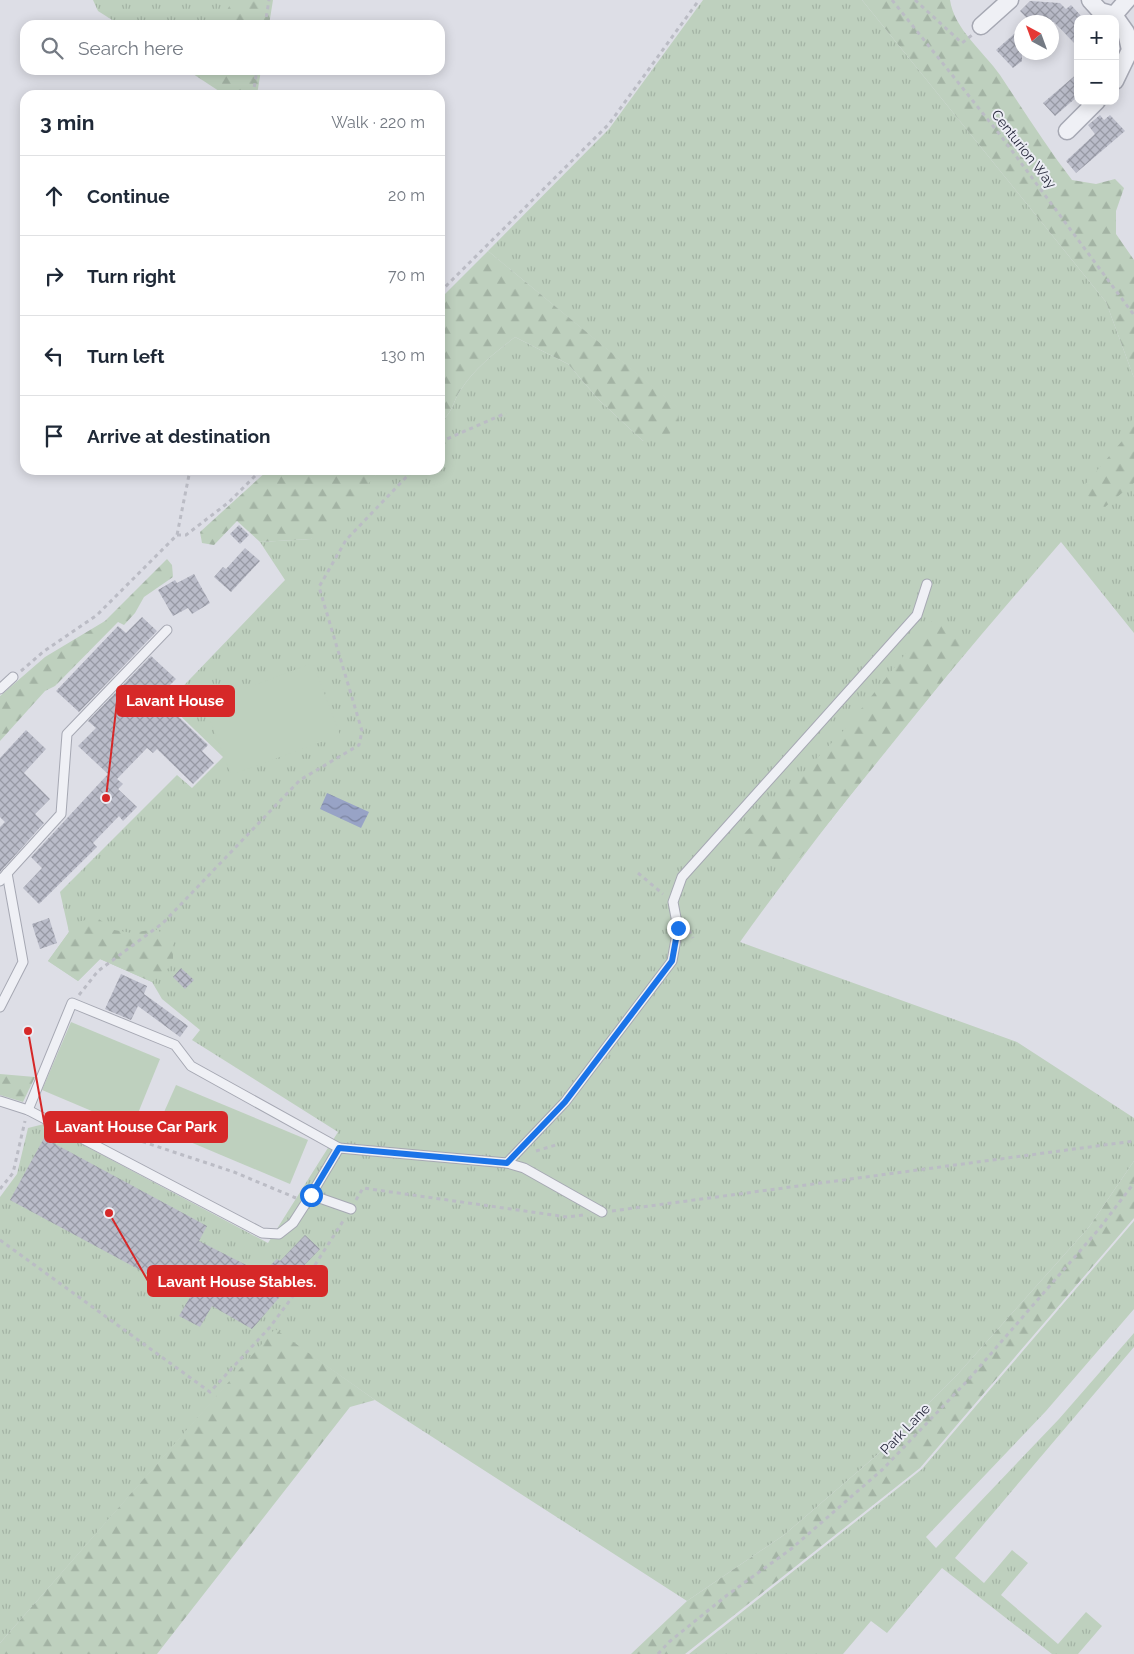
<!DOCTYPE html>
<meta charset="utf-8">
<style>
body{margin:0;font-family:Raleway,sans-serif;background:#f2f2f3;color:#1f2937}
.controls{position:absolute;right:15px;top:15px;display:grid;overflow:hidden;border-radius:10px;box-shadow:0 2px 12px #0003}
.controls button{width:45px;height:45px;display:grid;place-items:center;padding:0;border:0;border-bottom:1px solid #e0e1e3;background:#fff;color:#1f2937;font:25px sans-serif}
.compass{position:absolute;left:1014px;top:15px;width:45px;height:45px;border-radius:50%;background:#fff;box-shadow:0 2px 12px #0003;rotate:319deg}
.stop{position:absolute;width:15px;height:15px;margin:-11px;border:4px solid #1a73e8;border-radius:50%;background:#fff}
.stop.end{background:#1a73e8;border-color:#fff;box-shadow:0 1px 5px #0008}
.list{margin:0;padding:0;list-style:none}
h2{display:flex;justify-content:space-between;align-items:center;height:65px;margin:0;padding:0 20px;font-size:21px}
h2 small{font-size:16px;font-weight:400;color:#747a83}
.list li{display:grid;grid-template-columns:32px 1fr auto;gap:15px;align-items:center;box-sizing:border-box;height:80px;padding:0 20px;border-top:1px solid #e0e1e3}
.list b{display:block;font-size:19px;white-space:nowrap}
.list em{font-size:16px;font-style:normal;color:#747a83}
.icon{flex:none;width:28px;height:28px;fill:none;stroke:currentColor;stroke-width:2;stroke-linecap:round;stroke-linejoin:round}
.map{position:relative;flex:none;width:1134px;height:1654px;overflow:hidden}
.search{position:absolute;background:#fff;box-shadow:0 2px 12px #0003;left:20px;top:20px;width:425px;height:55px;display:flex;align-items:center;gap:12px;box-sizing:border-box;padding:0 18px;border-radius:15px;color:#747a83;font-size:19px}
.panel{position:absolute;background:#fff;box-shadow:0 2px 12px #0003;left:20px;top:90px;width:425px;height:385px;border-radius:15px}
.map>svg:first-child{display:block}
</style>
<div class="map">
<svg width="1134" height="1654" viewBox="0 0 1134 1654">
<defs>
<pattern id="grass-tufts" width="24" height="20" patternUnits="userSpaceOnUse" patternTransform="scale(1.25)"><rect width="24" height="20" fill="#bed0be"/><path d="M3 7l-1-3M5 7V3M7 7l1-3M15 17l-1-3M17 17v-4M19 17l1-3" fill="none" stroke="#a3b3a4"/></pattern>
<pattern id="forest-firs" width="22" height="20" patternUnits="userSpaceOnUse" patternTransform="scale(1.25)"><rect width="22" height="20" fill="#bed0be"/><path d="M5 1l3.5 6h-7zM16 11l3.5 6h-7z" fill="#a3b3a4"/></pattern>
<pattern id="water-waves" width="16" height="10" patternUnits="userSpaceOnUse" patternTransform="scale(1.25)"><rect width="16" height="10" fill="#98a3c6"/><path d="M0 5q4-4 8 0t8 0" fill="none" stroke="#7c85a2"/></pattern>
<pattern id="building-cross-hatch" width="8" height="8" patternUnits="userSpaceOnUse" patternTransform="scale(1.25)"><rect width="8" height="8" fill="#babcc9"/><path d="M0 0l8 8M0 8l8-8" fill="none" stroke="#9799a4"/></pattern>
</defs>
<rect width="100%" height="100%" fill="#dddee6"/>
<g fill="url(#grass-tufts)">
<path d="M 93,0 L 255,0 L 251,25 L 120,25 L 98,11 Z"/>
<path d="M 703,0 L 862,0 L 1106,302 L 1134,378 L 1134,633 L 1061,542 C 949,671 839,803 740,942 L 1017,1042 L 1134,1118 L 1134,1161 L 1089,1227 L 957,1375 L 877,1455 L 784,1535 L 687,1601 L 375,1400 L 275,1330 L 0,1643 L 0,1197 L 17,1174 L 28,1128 L 44,1124 L 268,1243 L 338,1132 L 192,1040 L 200,1030 L 162,999 L 152,982 L 100,959 L 78,981 L 48,961 L 69,932 L 60,892 L 177,775 L 192,788 L 223,757 L 167,703 L 285,580 L 260,542 L 311,539 L 381,470 L 440,470 L 440,422 C 455,411 452,401 462,388 C 476,367 496,352 515,337 L 568,364 L 599,400 L 643,441 L 678,408 L 488,251 L 609,129 Z"/>
<path d="M 1134,1221 L 1134,1309 L 1046,1411 L 926,1537 L 936,1548 L 1059,1419 L 1134,1333 L 1134,1347 L 955,1558 L 984,1583 L 1012,1550 L 1028,1563 L 1001,1595 L 1058,1644 L 1086,1612 L 1102,1626 L 1078,1654 L 1052,1654 L 942,1568 L 887,1633 L 871,1621 L 843,1654 L 689,1654 L 922,1469 Z"/>
</g>
<g fill="url(#forest-firs)">
<path d="M 233,0 L 273,0 L 269,25 L 218,25 Z"/>
<path d="M 862,0 L 950,0 C 954,29 984,52 1000,75 C 1024,111 1046,146 1072,180 L 1096,184 L 1115,179 L 1124,188 L 1116,211 L 1116,234 L 1134,260 L 1134,378 L 1106,302 Z"/>
<path d="M 187,70 L 261,70 L 257,95 L 225,95 Z"/>
<path d="M 488,251 L 679,408 L 678,431 L 643,441 L 599,400 L 568,364 L 515,337 C 496,352 476,367 462,388 C 452,401 455,411 440,422 L 440,299 Z"/>
<path d="M 1134,415 L 1134,483 L 1105,507 L 1092,502 L 1083,487 L 1122,441 Z"/>
<path d="M 268,470 L 381,470 L 321,535 L 311,539 L 260,542 L 237,521 L 214,545 L 202,543 L 200,532 Z"/>
<path d="M 167,559 L 172,565 L 173,577 L 144,597 L 135,613 L 124,625 L 118,622 L 55,686 L 45,691 L 0,741 L 0,696 L 45,657 L 105,621 Z"/>
<path d="M 935,617 L 974,642 L 800,858 L 764,861 L 740,838 L 845,729 Z"/>
<path d="M 96,917 L 114,930 L 132,933 L 155,929 L 173,939 L 173,964 L 152,982 L 100,959 L 78,981 L 48,961 L 69,932 L 68,925 Z"/>
<path d="M 0,1074 L 35,1077 L 23,1102 L 0,1095 Z"/>
<path d="M 1134,1161 L 1134,1218 L 920,1468 L 685,1654 L 631,1654 L 687,1601 L 784,1535 L 877,1455 L 957,1375 L 1089,1227 Z"/>
<path d="M 275,1329 L 375,1400 L 350,1407 L 157,1654 L 0,1654 L 0,1643 Z"/>
</g>
<g fill="#bed0be">
<path d="M 313,663 L 340,735 L 231,775 L 204,704 Z"/>
<path d="M 71,1022 L 160,1059 L 132,1128 L 42,1090 Z"/>
<path d="M 176,1085 L 308,1140 L 290,1184 L 157,1128 Z"/>
</g>
<path fill="url(#water-waves)" d="M 327,793 L 369,812 L 361,828 L 320,809 Z"/>
<g fill="url(#building-cross-hatch)">
<path d="M 1030,1 L 1060,3 L 1066,9 L 1071,5 L 1084,19 L 1078,19 L 1078,47 L 1054,22 L 1031,22 L 1020,11 Z"/>
<path d="M 1022,27 L 1022,61 L 1013,68 L 996,50 Z"/>
<path d="M 1078,73 L 1078,96 L 1055,116 L 1043,103 Z"/>
<path d="M 1100,115 L 1104,120 L 1110,115 L 1125,131 L 1076,173 L 1066,161 L 1095,134 L 1088,125 Z"/>
<path d="M 239,525 L 249,535 L 240,544 L 230,534 Z"/>
<path d="M 245,548 L 260,561 L 231,592 L 214,577 L 223,567 L 226,569 Z"/>
<path d="M 194,574 L 210,603 L 192,614 L 188,608 L 173,616 L 158,590 L 175,580 L 177,583 Z"/>
<path d="M 142,617 L 157,631 L 79,712 L 56,691 L 118,626 L 126,633 Z"/>
<path d="M 151,656 L 176,679 L 158,697 L 208,745 L 202,751 L 214,763 L 193,784 L 157,749 L 153,753 L 147,748 L 117,779 L 123,784 L 118,789 L 137,807 L 123,821 L 119,816 L 93,843 L 97,847 L 39,904 L 23,888 L 42,868 L 31,857 L 108,774 L 78,746 L 96,728 L 88,721 Z"/>
<path d="M 26,730 L 46,749 L 24,773 L 50,799 L 35,814 L 44,823 L 0,872 L 0,827 L 5,822 L 0,817 L 0,758 Z"/>
<path d="M 49,918 L 57,943 L 40,949 L 32,924 Z"/>
<path d="M 181,968 L 194,980 L 185,989 L 173,977 Z"/>
<path d="M 121,974 L 147,986 L 144,994 L 188,1026 L 180,1037 L 138,1006 L 131,1020 L 105,1009 Z"/>
<path d="M 44,1138 L 207,1226 L 199,1241 L 262,1273 L 277,1259 L 280,1261 L 305,1235 L 320,1249 L 295,1275 L 297,1277 L 252,1329 L 212,1306 L 200,1327 L 179,1316 L 190,1297 L 10,1200 Z"/>
</g>
<g fill="none" stroke-linecap="round" stroke-linejoin="round">
<g stroke="#a6a8b3" stroke-width="11">
<g id="service">
<path d="M 0,689 L 13,677"/>
<path d="M 0,881 L 61,814 L 67,734 L 167,630"/>
<path d="M 0,1007 L 23,962 L 7,873"/>
<path d="M 0,1101 L 28,1110 L 262,1233 L 279,1234 L 293,1223 L 311,1195 L 351,1209"/>
<path d="M 28,1110 L 72,1003 L 175,1045 L 191,1066 L 339,1148 L 311,1195"/>
<path d="M 339,1148 L 507,1163 L 524,1168 L 602,1212"/>
<path d="M 507,1163 L 565,1102 L 672,961 L 678,928 L 673,902 L 682,877 L 917,615 L 927,584"/>
</g>
</g>
<g stroke="#a6a8b3" stroke-width="19">
<g id="minor">
<path d="M 1090,0 L 1100,11 L 1114,15 L 1126,32 L 1130,50 L 1115,81"/>
<path d="M 1114,15 L 1127,0"/>
<path d="M 981,26 L 1010,0"/>
<path d="M 1067,131 L 1097,101"/>
</g>
</g>
<g stroke="#bbbcc5" stroke-width="3" stroke-dasharray="4 4" stroke-linecap="butt">
<path d="M 892,0 L 1001,136 L 1134,315"/>
<path d="M 915,0 L 962,43 L 972,35"/>
<path d="M 265,25 L 269,0"/>
<path d="M 253,95 L 257,70"/>
<path d="M 440,292 L 609,124 L 699,0"/>
<path d="M 440,442 L 506,413"/>
<path d="M 177,535 L 186,535 L 229,502 L 261,470"/>
<path d="M 21,671 L 43,652 L 97,615 L 177,535 L 190,470"/>
<path d="M 638,873 L 663,894"/>
<path d="M 689,930 L 693,938"/>
<path d="M 79,995 L 98,971 L 163,923 L 300,780 L 359,745 L 362,731 L 319,587 L 346,540 L 413,470"/>
<path d="M 74,1119 L 234,1172 L 296,1198"/>
<path d="M 536,1151 L 559,1144"/>
<path d="M 0,1189 L 13,1173 L 25,1121"/>
<path d="M 356,1200 L 363,1188 L 567,1217 L 583,1215"/>
<path d="M 612,1211 L 1134,1141"/>
<path d="M 0,1240 L 210,1392 L 270,1327 L 308,1276 L 345,1218"/>
<path d="M 658,1654 L 669,1642 L 726,1596 L 791,1549 L 883,1469 L 969,1379 L 1099,1229 L 1134,1183"/>
</g>
<use href="#service" stroke="#eff0f5" stroke-width="9"/>
<use href="#minor" stroke="#eff0f5" stroke-width="16"/>
</g>
<g fill="none" stroke-linecap="round" stroke-linejoin="round">
<path stroke="#1a73e8" stroke-width="6" d="M 311,1195 L 339,1148 L 507,1163 L 565,1102 L 672,961 L 678,928"/>
</g>
<g text-anchor="middle" stroke-width="4" stroke-linejoin="round" paint-order="stroke">
<g font-size="14" fill="#27293c" stroke="#ecedf4">
<text transform="translate(1024 149) rotate(52)" y="5">Centurion Way</text>
<text transform="translate(905 1429) rotate(-46)" y="5">Park Lane</text>
</g>
</g>
<path fill="none" stroke="#d62828" stroke-width="2" d="M106 798L117 701M28 1031L45 1127M109 1213L148 1281"/>
<g fill="#d62828" stroke="#ecedf4" stroke-width="2">
<circle cx="106" cy="798" r="5"/>
<circle cx="28" cy="1031" r="5"/>
<circle cx="109" cy="1213" r="5"/>
</g>
<g fill="#d62828" stroke="#d62828" stroke-width="2">
<rect x="117" y="686" width="117" height="30" rx="5"/>
<rect x="45" y="1112" width="182" height="30" rx="5"/>
<rect x="148" y="1266" width="179" height="30" rx="5"/>
</g>
<g font-size="15" text-anchor="middle" font-weight="bold" fill="#fff">
<text x="175" y="706">Lavant House</text>
<text x="136" y="1132">Lavant House Car Park</text>
<text x="237" y="1287">Lavant House Stables.</text>
</g>
</svg>
<div class="controls">
<button>+</button>
<button>−</button>
</div>
<svg class="compass" viewBox="-18 -18 36 36"><path d="M0-13l5 13h-10z" fill="#e53935"/><path d="M0 13l5-13h-10z" fill="#747a83"/></svg>
<div class="stop" style="left:311px;top:1195px"></div>
<div class="stop end" style="left:678px;top:928px"></div>
<div class="search"><svg class="icon" aria-label="search" viewBox="0 0 24 24"><circle cx="10" cy="10" r="6"/><path d="M15 15l6 6"/></svg>Search here</div>
<section class="panel">
<h2>3 min<small>Walk · 220 m</small></h2>
<ul class="list">
<li><svg class="icon" aria-label="ahead" viewBox="0 0 24 24"><path d="M12 20V5M6 11l6-6 6 6"/></svg><div><b>Continue</b></div><em>20 m</em></li>
<li><svg class="icon" aria-label="right" viewBox="0 0 24 24"><path d="M7 20v-9h11M14 6l5 5-5 5"/></svg><div><b>Turn right</b></div><em>70 m</em></li>
<li><svg class="icon" aria-label="left" viewBox="0 0 24 24"><path d="M17 20v-9H6M10 6l-5 5 5 5"/></svg><div><b>Turn left</b></div><em>130 m</em></li>
<li><svg class="icon" aria-label="arrive" viewBox="0 0 24 24"><path d="M6 21V4h12l-3 4 3 4H6"/></svg><div><b>Arrive at destination</b></div></li>
</ul>
</section>
</div>
